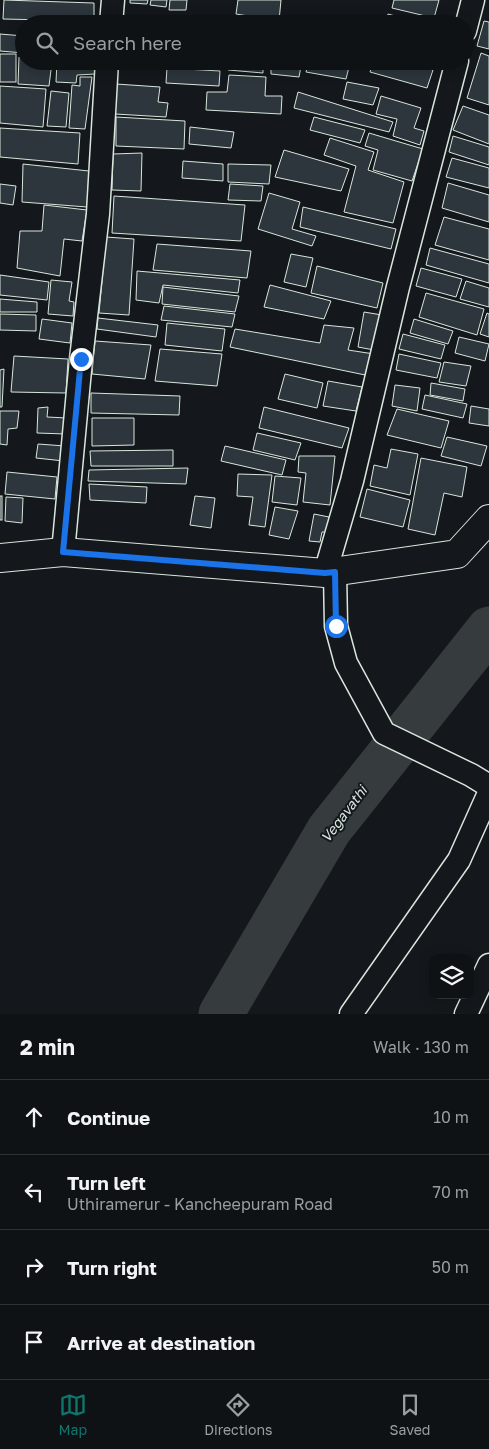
<!DOCTYPE html>
<meta charset="utf-8">
<style>
body{margin:0;font-family:"Golos Text",sans-serif;background:#1d2022;color:#f1f3f6}
.controls{position:absolute;right:15px;bottom:15px;display:grid;overflow:hidden;border-radius:10px;box-shadow:0 2px 12px #0003}
.controls button{width:45px;height:45px;display:grid;place-items:center;padding:0;border:0;border-bottom:1px solid #2f3234;background:#0f1215;color:#f1f3f6;font:25px sans-serif}
.stop{position:absolute;width:15px;height:15px;margin:-11px;border:4px solid #1a73e8;border-radius:50%;background:#fff}
.stop.end{background:#1a73e8;border-color:#fff;box-shadow:0 1px 5px #0008}
.list{margin:0;padding:0;list-style:none}
h2{display:flex;justify-content:space-between;align-items:center;height:65px;margin:0;padding:0 20px;font-size:21px}
h2 small{font-size:16px;font-weight:400;color:#9b9ea0}
.list li{display:grid;grid-template-columns:32px 1fr auto;gap:15px;align-items:center;box-sizing:border-box;height:75px;padding:0 20px;border-top:1px solid #2f3234}
.list b{display:block;font-size:19px;white-space:nowrap}
.list p{margin:0;font-size:16px;white-space:nowrap;color:#9b9ea0}
.list em{font-size:16px;font-style:normal;color:#9b9ea0}
.icon{flex:none;width:28px;height:28px;fill:none;stroke:currentColor;stroke-width:2;stroke-linecap:round;stroke-linejoin:round}
.map{position:relative;flex:none;width:489px;height:1014px;overflow:hidden}
.search{position:absolute;background:#0f1215;box-shadow:0 2px 12px #0003;left:15px;right:15px;top:15px;height:55px;display:flex;align-items:center;gap:12px;box-sizing:border-box;padding:0 18px;border-radius:28px;color:#9b9ea0;font-size:19px}
.sheet{height:365px;background:#0f1215}
nav{display:flex;justify-content:space-around;align-items:center;box-sizing:border-box;height:70px;border-top:1px solid #2f3234;background:#0f1215;font-size:14px;color:#9b9ea0}
nav a{display:grid;justify-items:center;gap:2px}
nav .on{color:#0f766e}
.map>svg:first-child{display:block}
</style>
<div class="map">
<svg width="489" height="1014" viewBox="0 0 489 1014">
<rect width="100%" height="100%" fill="#14181c"/>
<g fill="none" stroke-linecap="round" stroke-linejoin="round">
<path stroke="#363b3e" stroke-width="45" d="M 221,1014 L 329,830 L 489,629"/>
</g>
<g fill="#2c363c" stroke="#d8e6dc">
<path d="M 4,0 L 94,3 L 94,21 L 3,19 Z"/>
<path d="M 130,0 L 148,0 L 147,4 L 130,3 Z"/>
<path d="M 151,0 L 167,0 L 166,7 L 150,5 Z"/>
<path d="M 170,0 L 187,0 L 186,10 L 169,10 Z"/>
<path d="M 238,0 L 281,0 L 279,21 L 236,14 Z"/>
<path d="M 394,0 L 439,0 L 434,18 L 392,8 Z"/>
<path d="M 388,14 L 417,22 L 385,24 Z"/>
<path d="M 318,17 L 342,24 L 316,24 Z"/>
<path d="M 135,20 L 171,24 L 134,24 Z"/>
<path d="M 484,21 L 489,22 L 489,49 L 477,46 Z"/>
<path d="M 0,34 L 24,36 L 24,53 L 0,51 Z"/>
<path d="M 481,53 L 489,56 L 489,105 L 467,98 Z"/>
<rect x="0" y="54" width="16" height="28"/>
<path d="M 19,57 L 24,58 L 24,61 L 52,62 L 49,86 L 18,84 Z"/>
<path d="M 57,61 L 95,61 L 95,74 L 77,75 L 76,83 L 56,82 Z"/>
<path d="M 130,61 L 175,61 L 175,65 Z"/>
<path d="M 179,61 L 223,61 L 221,69 L 179,64 Z"/>
<path d="M 229,61 L 263,61 L 263,73 L 228,70 Z"/>
<path d="M 271,61 L 302,61 L 299,77 L 271,74 Z"/>
<path d="M 309,61 L 350,63 L 346,79 L 306,72 Z"/>
<path d="M 374,61 L 400,61 L 433,70 L 427,88 L 370,72 Z"/>
<path d="M 419,61 L 441,61 L 438,67 Z"/>
<path d="M 167,68 L 220,71 L 219,86 L 166,83 Z"/>
<path d="M 229,75 L 266,77 L 265,96 L 282,96 L 281,114 L 206,110 L 207,92 L 227,92 Z"/>
<path d="M 80,77 L 92,77 L 85,129 L 69,128 L 72,85 L 80,86 Z"/>
<path d="M 347,82 L 379,88 L 373,105 L 343,99 Z"/>
<path d="M 116,84 L 160,87 L 158,102 L 168,103 L 166,117 L 115,114 Z"/>
<path d="M 0,86 L 46,89 L 43,127 L 0,123 Z"/>
<path d="M 51,91 L 69,93 L 66,127 L 47,126 Z"/>
<path d="M 298,92 L 393,122 L 389,132 L 294,108 Z"/>
<path d="M 381,96 L 421,108 L 414,128 L 424,131 L 420,145 L 393,136 L 397,119 L 376,114 Z"/>
<path d="M 463,106 L 489,115 L 489,144 L 453,130 Z"/>
<path d="M 116,117 L 185,121 L 184,149 L 116,146 Z"/>
<path d="M 314,117 L 365,130 L 360,143 L 310,130 Z"/>
<path d="M 190,127 L 234,132 L 231,148 L 189,144 Z"/>
<path d="M 0,128 L 80,133 L 78,164 L 0,157 Z"/>
<path d="M 369,133 L 423,149 L 412,181 L 373,170 L 378,150 L 365,146 Z"/>
<path d="M 453,136 L 489,147 L 489,165 L 449,152 Z"/>
<path d="M 330,138 L 374,152 L 368,170 L 404,182 L 393,223 L 344,212 L 356,166 L 324,155 Z"/>
<path d="M 284,150 L 349,169 L 341,191 L 275,177 Z"/>
<path d="M 142,153 L 141,191 L 112,190 L 113,154 Z"/>
<path d="M 452,158 L 489,168 L 489,188 L 446,177 Z"/>
<path d="M 183,161 L 223,164 L 223,181 L 182,178 Z"/>
<path d="M 23,164 L 89,171 L 87,207 L 22,202 Z"/>
<path d="M 228,164 L 271,165 L 269,184 L 228,182 Z"/>
<path d="M 448,183 L 489,195 L 489,222 L 442,208 Z"/>
<path d="M 0,184 L 16,186 L 13,205 L 0,203 Z"/>
<path d="M 230,184 L 263,186 L 261,201 L 228,200 Z"/>
<path d="M 269,193 L 300,202 L 292,229 L 316,236 L 312,246 L 258,229 Z"/>
<path d="M 114,196 L 245,205 L 241,241 L 112,233 Z"/>
<path d="M 44,205 L 87,210 L 82,241 L 64,239 L 60,276 L 17,268 L 20,231 L 42,231 Z"/>
<path d="M 303,207 L 396,229 L 391,249 L 300,227 Z"/>
<path d="M 444,217 L 489,229 L 489,260 L 435,245 Z"/>
<path d="M 106,237 L 134,239 L 129,315 L 99,313 Z"/>
<path d="M 157,244 L 251,251 L 247,278 L 153,270 Z"/>
<path d="M 430,248 L 489,264 L 489,283 L 426,265 Z"/>
<path d="M 291,254 L 313,258 L 306,287 L 284,282 Z"/>
<path d="M 317,266 L 383,283 L 377,308 L 311,293 Z"/>
<path d="M 421,268 L 462,279 L 456,297 L 416,286 Z"/>
<path d="M 137,271 L 240,280 L 238,293 L 163,285 L 159,303 L 136,300 Z"/>
<path d="M 0,275 L 49,282 L 47,300 L 0,295 Z"/>
<path d="M 51,280 L 72,282 L 69,301 L 74,302 L 73,316 L 48,314 Z"/>
<path d="M 466,281 L 489,288 L 489,307 L 460,299 Z"/>
<path d="M 270,285 L 331,301 L 324,319 L 264,307 Z"/>
<path d="M 163,287 L 239,296 L 235,312 L 162,304 Z"/>
<path d="M 426,293 L 484,309 L 477,335 L 419,317 Z"/>
<path d="M 0,299 L 37,302 L 37,312 L 0,312 Z"/>
<path d="M 164,306 L 235,314 L 232,327 L 161,320 Z"/>
<path d="M 364,312 L 382,315 L 374,350 L 358,347 Z"/>
<path d="M 487,313 L 489,314 L 489,337 L 480,334 Z"/>
<path d="M 0,314 L 36,315 L 36,331 L 0,330 Z"/>
<path d="M 98,318 L 158,325 L 156,337 L 97,329 Z"/>
<path d="M 42,319 L 72,323 L 70,343 L 39,339 Z"/>
<path d="M 414,319 L 453,331 L 448,344 L 410,333 Z"/>
<path d="M 167,323 L 225,329 L 222,351 L 165,345 Z"/>
<path d="M 324,325 L 354,328 L 348,350 L 374,354 L 370,376 L 230,347 L 235,329 L 320,343 Z"/>
<path d="M 403,334 L 445,345 L 441,359 L 399,349 Z"/>
<path d="M 459,337 L 489,344 L 485,361 L 455,353 Z"/>
<path d="M 95,341 L 151,345 L 145,379 L 92,374 Z"/>
<path d="M 160,349 L 222,354 L 217,386 L 155,381 Z"/>
<path d="M 399,354 L 441,363 L 437,378 L 396,370 Z"/>
<path d="M 14,356 L 68,359 L 66,393 L 11,392 Z"/>
<path d="M 444,362 L 471,366 L 466,386 L 439,382 Z"/>
<path d="M 4,369 L 2,407 L 0,407 L 0,370 Z"/>
<path d="M 285,374 L 323,383 L 317,408 L 278,399 Z"/>
<path d="M 328,381 L 362,387 L 356,411 L 323,406 Z"/>
<path d="M 431,383 L 465,389 L 463,401 L 430,395 Z"/>
<path d="M 395,385 L 420,388 L 417,411 L 392,406 Z"/>
<path d="M 91,393 L 180,396 L 179,415 L 91,413 Z"/>
<path d="M 425,395 L 467,404 L 463,418 L 422,409 Z"/>
<path d="M 471,406 L 489,409 L 489,426 L 469,423 Z"/>
<path d="M 48,407 L 47,417 L 67,418 L 66,434 L 37,433 L 38,408 Z"/>
<path d="M 264,407 L 349,428 L 342,448 L 259,428 Z"/>
<path d="M 397,409 L 449,421 L 441,448 L 387,435 Z"/>
<path d="M 0,411 L 19,411 L 17,428 L 8,429 L 7,445 L 0,444 Z"/>
<path d="M 92,418 L 134,418 L 134,445 L 92,446 Z"/>
<path d="M 257,433 L 301,443 L 295,460 L 253,450 Z"/>
<path d="M 447,437 L 487,446 L 481,466 L 441,456 Z"/>
<path d="M 38,444 L 65,446 L 64,461 L 36,458 Z"/>
<path d="M 225,446 L 286,460 L 282,475 L 221,461 Z"/>
<path d="M 391,449 L 418,454 L 410,495 L 370,486 L 374,465 L 387,468 Z"/>
<path d="M 173,450 L 173,466 L 91,466 L 90,451 Z"/>
<path d="M 299,456 L 335,456 L 330,505 L 303,502 L 306,473 L 298,472 Z"/>
<path d="M 421,458 L 467,467 L 462,497 L 444,493 L 435,535 L 408,529 Z"/>
<path d="M 188,468 L 186,484 L 88,481 L 89,470 Z"/>
<path d="M 7,472 L 57,477 L 55,499 L 5,494 Z"/>
<path d="M 238,474 L 272,475 L 265,527 L 249,525 L 253,497 L 237,496 Z"/>
<path d="M 275,476 L 301,478 L 297,505 L 272,502 Z"/>
<path d="M 89,484 L 147,487 L 146,503 L 90,500 Z"/>
<path d="M 367,489 L 410,500 L 403,527 L 360,517 Z"/>
<rect x="0" y="496" width="2" height="24"/>
<path d="M 195,496 L 215,498 L 211,528 L 190,525 Z"/>
<path d="M 6,497 L 23,498 L 22,523 L 5,521 Z"/>
<path d="M 275,507 L 298,511 L 289,539 L 269,535 Z"/>
<path d="M 314,514 L 334,518 L 332,532 L 322,532 L 320,542 L 309,541 Z"/>
</g>
<g fill="none" stroke-linecap="round" stroke-linejoin="round">
<g stroke="#d8e6dc" stroke-width="25">
<g id="minor">
<path d="M 111,24 L 113,0"/>
<path d="M 465,31 L 473,0"/>
<path d="M 63,552 L 81,359 L 98,214 L 107,61"/>
<path d="M 335,572 L 336,626 L 346,663 L 384,733 L 471,775 L 489,786"/>
<path d="M 325,573 L 352,481 L 398,287 L 457,61"/>
<path d="M 351,1014 L 459,860 L 489,793"/>
<path d="M 466,1014 L 489,965"/>
</g>
</g>
<g stroke="#d8e6dc" stroke-width="30">
<path id="primary" d="M 0,558 L 63,552 L 325,573 L 457,554 L 489,519"/>
</g>
<use href="#minor" stroke="#14181c" stroke-width="22"/>
<use href="#primary" stroke="#14181c" stroke-width="28"/>
</g>
<g fill="none" stroke-linecap="round" stroke-linejoin="round">
<path stroke="#1a73e8" stroke-width="6" d="M 81,359 L 63,552 L 325,573 L 335,572 L 336,626"/>
</g>
<g text-anchor="middle" stroke-width="4" stroke-linejoin="round" paint-order="stroke">
<g font-size="14" font-style="italic" fill="#d8e6dc" stroke="#14181c">
<text transform="translate(344 814) rotate(-53)" y="5">Vegavathi</text>
</g>
</g>
</svg>
<div class="controls">
<button><svg class="icon" aria-label="layers" viewBox="0 0 24 24"><path d="M12 4l9 5-9 5-9-5zM3 14l9 5 9-5"/></svg></button>
</div>
<div class="stop" style="left:336px;top:626px"></div>
<div class="stop end" style="left:81px;top:359px"></div>
<div class="search"><svg class="icon" aria-label="search" viewBox="0 0 24 24"><circle cx="10" cy="10" r="6"/><path d="M15 15l6 6"/></svg>Search here</div>
</div>
<section class="sheet">
<h2>2 min<small>Walk · 130 m</small></h2>
<ul class="list">
<li><svg class="icon" aria-label="ahead" viewBox="0 0 24 24"><path d="M12 20V5M6 11l6-6 6 6"/></svg><div><b>Continue</b></div><em>10 m</em></li>
<li><svg class="icon" aria-label="left" viewBox="0 0 24 24"><path d="M17 20v-9H6M10 6l-5 5 5 5"/></svg><div><b>Turn left</b><p>Uthiramerur - Kancheepuram Road</p></div><em>70 m</em></li>
<li><svg class="icon" aria-label="right" viewBox="0 0 24 24"><path d="M7 20v-9h11M14 6l5 5-5 5"/></svg><div><b>Turn right</b></div><em>50 m</em></li>
<li><svg class="icon" aria-label="arrive" viewBox="0 0 24 24"><path d="M6 21V4h12l-3 4 3 4H6"/></svg><div><b>Arrive at destination</b></div></li>
</ul>
</section>
<nav>
<a class="on"><svg class="icon" aria-label="map" viewBox="0 0 24 24"><path d="M3 6l6-2 6 2 6-2v14l-6 2-6-2-6 2zM9 4v14M15 6v14"/></svg>Map</a>
<a><svg class="icon" aria-label="directions" viewBox="0 0 24 24"><path d="M12 3l9 9-9 9-9-9zM9 14v-3h6M13 9l2 2-2 2"/></svg>Directions</a>
<a><svg class="icon" aria-label="saved" viewBox="0 0 24 24"><path d="M7 4h10v16l-5-4-5 4z"/></svg>Saved</a>
</nav>
